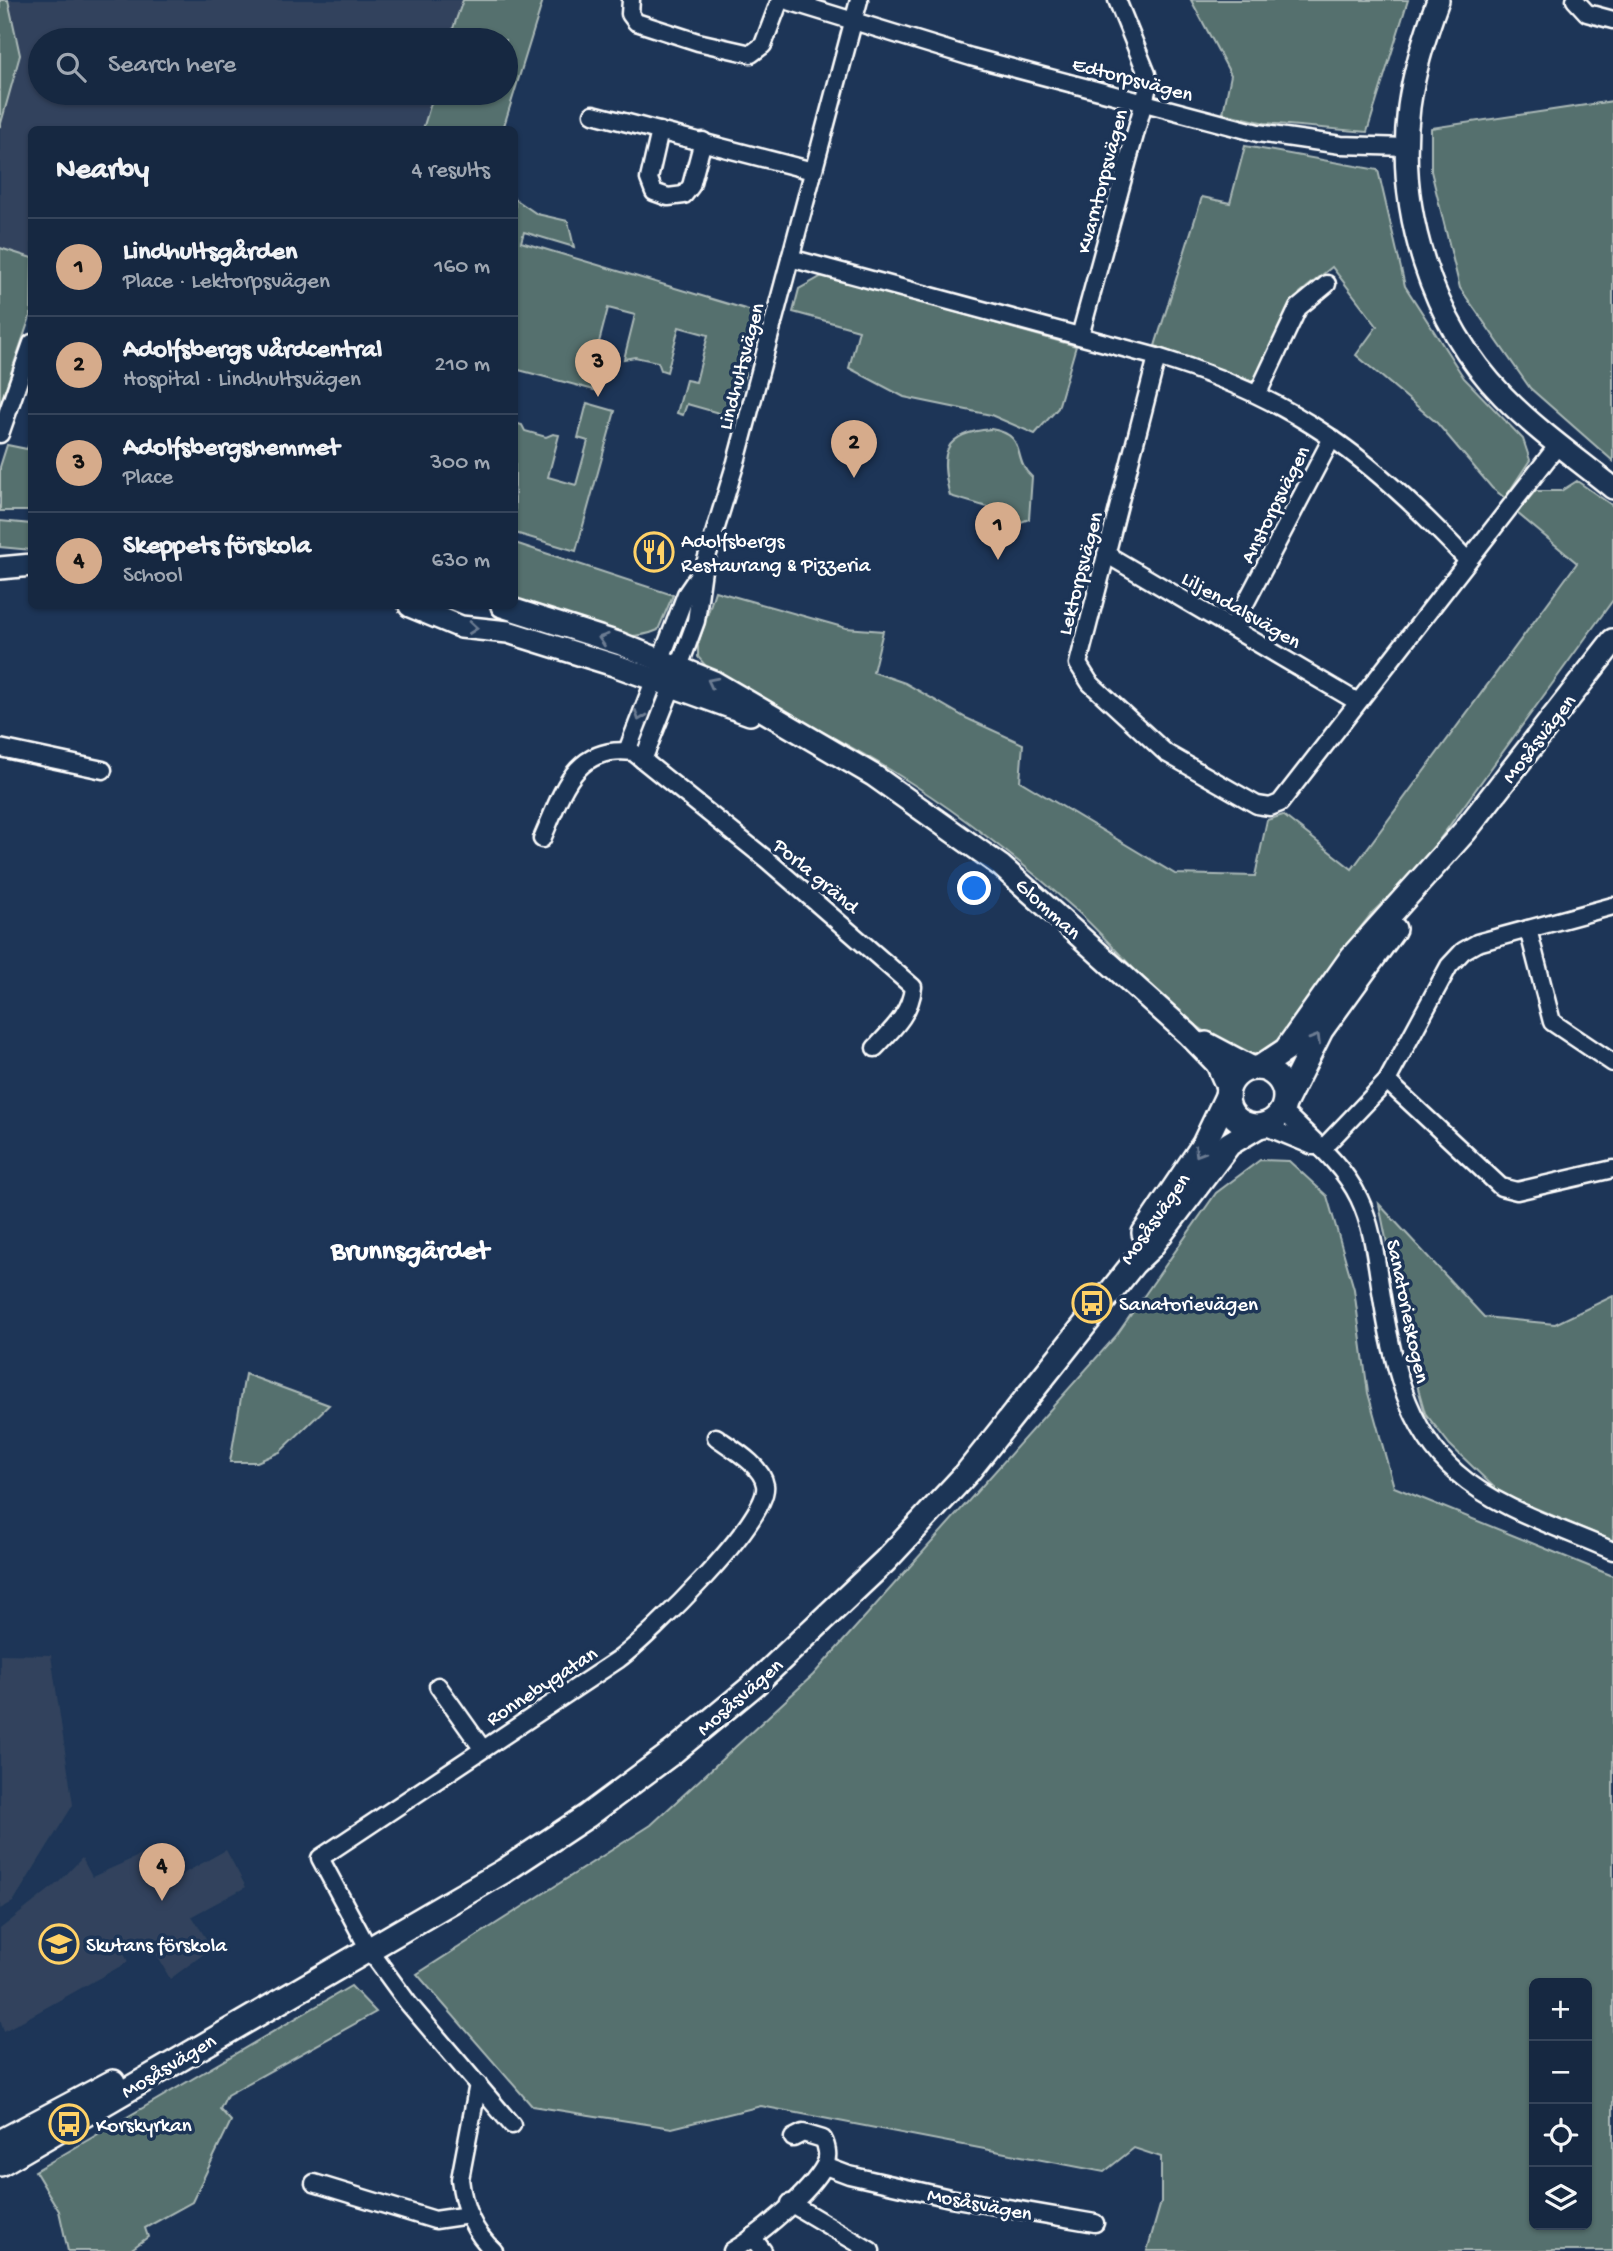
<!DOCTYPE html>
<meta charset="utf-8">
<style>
body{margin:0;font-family:"Gochi Hand",sans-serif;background:#1f3048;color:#f1f3f6}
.controls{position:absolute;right:21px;bottom:21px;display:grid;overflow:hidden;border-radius:10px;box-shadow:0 2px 5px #0004}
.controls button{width:63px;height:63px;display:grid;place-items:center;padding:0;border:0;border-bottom:2px solid #35445a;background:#162841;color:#f1f3f6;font:35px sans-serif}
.you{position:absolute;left:975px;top:889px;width:24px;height:24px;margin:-18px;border:5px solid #fff;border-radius:50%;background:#1a73e8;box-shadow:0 0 0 10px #1a73e833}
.badge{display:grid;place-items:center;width:46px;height:46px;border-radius:50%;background:#d6ab8b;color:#111;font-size:23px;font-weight:700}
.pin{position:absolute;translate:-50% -58px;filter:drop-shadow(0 2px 4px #0008)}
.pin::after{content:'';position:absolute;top:37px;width:24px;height:21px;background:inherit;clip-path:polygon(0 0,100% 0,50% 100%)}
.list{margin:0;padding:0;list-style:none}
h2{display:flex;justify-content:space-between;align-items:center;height:91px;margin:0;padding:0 28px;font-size:30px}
h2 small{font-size:23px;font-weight:400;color:#9ea6b1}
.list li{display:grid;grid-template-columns:46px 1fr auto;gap:21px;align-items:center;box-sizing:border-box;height:98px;padding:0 28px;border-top:2px solid #35445a}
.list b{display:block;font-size:26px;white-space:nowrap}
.list p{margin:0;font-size:23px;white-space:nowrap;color:#9ea6b1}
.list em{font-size:23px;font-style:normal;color:#9ea6b1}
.icon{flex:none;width:38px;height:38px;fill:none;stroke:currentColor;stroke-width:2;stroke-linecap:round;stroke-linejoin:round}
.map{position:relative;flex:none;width:1613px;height:2251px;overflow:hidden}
.search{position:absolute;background:#162841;box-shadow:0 2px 5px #0004;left:28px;top:28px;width:490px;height:77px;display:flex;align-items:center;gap:18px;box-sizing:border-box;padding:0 24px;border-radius:38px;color:#9ea6b1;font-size:26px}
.panel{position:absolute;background:#162841;box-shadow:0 2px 5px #0004;left:28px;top:126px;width:490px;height:483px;border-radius:10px}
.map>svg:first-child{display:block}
</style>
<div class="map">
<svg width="1613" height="2251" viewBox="0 0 1613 2251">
<rect width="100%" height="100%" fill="#1d3557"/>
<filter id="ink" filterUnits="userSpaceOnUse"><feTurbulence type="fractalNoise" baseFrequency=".0143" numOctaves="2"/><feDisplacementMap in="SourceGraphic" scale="14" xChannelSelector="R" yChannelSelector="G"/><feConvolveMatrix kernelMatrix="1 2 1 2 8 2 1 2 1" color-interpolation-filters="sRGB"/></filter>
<g filter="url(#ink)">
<g fill="#31435d">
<path d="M 0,0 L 489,0 L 477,40 L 40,40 L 40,93 L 460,93 L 449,129 L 32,130 L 31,271 L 0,262 Z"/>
<path d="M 0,1654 L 51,1655 L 73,1805 L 13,1902 L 0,1909 Z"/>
<path d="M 154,1849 L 172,1880 L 226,1850 L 246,1887 L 192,1916 L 212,1948 L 170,1979 L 147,1937 L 122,1949 L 128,1962 L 4,2031 L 0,2019 L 0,1929 L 59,1882 L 82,1858 L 92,1877 Z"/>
</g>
<g fill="#54706e" stroke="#aab8b6" stroke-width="2" fill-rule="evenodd">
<path d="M 0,0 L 8,0 L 20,55 L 0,127 Z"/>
<path d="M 463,0 L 543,0 L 503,129 L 423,129 L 434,93 L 506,93 L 506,40 L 449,40 Z"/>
<path d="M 1191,0 L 1408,0 L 1367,132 L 1265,123 L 1223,113 L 1231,75 Z"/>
<path d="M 1613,101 L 1613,461 L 1530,388 L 1460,288 L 1431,171 L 1431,128 Z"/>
<path d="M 1245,146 L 1378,170 L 1405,286 L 1464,378 L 1523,439 L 1530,460 L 1505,498 L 1492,488 L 1437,423 L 1356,355 L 1377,326 L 1332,267 L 1300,293 L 1259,383 L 1155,346 L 1202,197 L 1230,203 Z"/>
<path d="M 515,199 L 537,214 L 568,221 L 574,247 L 524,232 L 521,242 L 762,314 L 733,417 L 687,404 L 683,415 L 677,413 L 686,380 L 696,382 L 708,335 L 679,327 L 667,372 L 661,370 L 658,362 L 635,357 L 624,359 L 635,315 L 608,308 L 597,350 L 608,354 L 598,391 L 515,369 Z"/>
<path d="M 0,248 L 32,258 L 31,314 L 0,405 Z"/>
<path d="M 824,275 L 1076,346 L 1058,408 L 1035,434 L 991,415 L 904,397 L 849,368 L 859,330 L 793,312 L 799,289 Z"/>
<path d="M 587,403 L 615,411 L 576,551 L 515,533 L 515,423 L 522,425 L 525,431 L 546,437 L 553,434 L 559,435 L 548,477 L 576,485 L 588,441 L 578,438 Z"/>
<path d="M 991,429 C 1029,435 1011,459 1032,477 L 1029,519 L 1008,527 L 1002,525 L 991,508 L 950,496 C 939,453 943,433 991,429 Z"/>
<path d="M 31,439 L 31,511 L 0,511 L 0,467 L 7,445 L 27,449 Z"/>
<path d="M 1577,481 L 1613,506 L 1613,600 L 1421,865 L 1372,913 L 1329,968 L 1285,1038 L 1268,1056 C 1194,1050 1129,958 1077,911 C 1017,858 947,803 877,762 C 823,730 765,703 710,671 L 698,657 L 698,644 L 715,591 L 846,628 L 883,631 L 873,672 L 905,683 L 966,718 L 1023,744 L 1020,781 L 1175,874 L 1255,876 L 1267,820 L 1283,815 L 1352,869 L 1577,563 L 1517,513 L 1535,491 L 1561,491 Z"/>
<path d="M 0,521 L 31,524 L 31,550 L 0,547 Z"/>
<path d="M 515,543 L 673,595 L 658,630 C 614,650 557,617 515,602 Z"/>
<path d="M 1260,1160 L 1289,1161 L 1327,1196 L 1354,1289 L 1368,1393 L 1394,1487 L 1613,1576 L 1613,2251 L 1147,2251 L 1161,2202 L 1161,2157 L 1134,2148 L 1104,2172 L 761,2106 L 672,2128 L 532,2106 L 417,1974 L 651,1825 L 813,1675 L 1116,1336 L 1216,1193 ZM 1534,1983 L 1587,1983 L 1587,2225 L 1534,2225 Z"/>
<path d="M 1379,1204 L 1484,1317 L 1555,1324 L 1613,1296 L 1613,1541 L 1500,1493 L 1450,1445 L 1425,1413 L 1412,1367 Z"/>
<path d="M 245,1374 L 329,1405 L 280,1452 L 257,1462 L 230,1462 Z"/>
<path d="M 351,1986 L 376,2012 L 227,2095 L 220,2109 L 231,2121 L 192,2202 L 145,2228 L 148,2237 L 129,2251 L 68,2251 L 59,2211 L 35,2171 Z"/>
</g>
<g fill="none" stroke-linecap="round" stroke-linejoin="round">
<g stroke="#fff" stroke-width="21">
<g id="minor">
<path d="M 631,0 L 630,14 L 636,22 L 698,42 L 751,54 L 763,45 L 780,0"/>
<path d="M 785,0 L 971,57 L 1258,133 L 1341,145 L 1407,147"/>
<path d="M 1575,0 L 1587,13 L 1613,20"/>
<path d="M 593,114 L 813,171"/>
<path d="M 660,131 L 649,179 L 654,192 L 668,197 L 684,195 L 691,186 L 703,141"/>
<path d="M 790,258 L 1157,357 C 1293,397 1372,458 1467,560"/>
<path d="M 1080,336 L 1148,87 L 1147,74 L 1117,0"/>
<path d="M 1157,357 L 1078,664 L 1090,683 L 1166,753 L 1257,805 L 1270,807 L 1280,803 L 1558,445"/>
<path d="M 1258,393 L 1298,308 L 1327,284"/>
<path d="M 0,434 L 32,343"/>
<path d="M 1106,554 L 1356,701"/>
<path d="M 1233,627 L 1332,438"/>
<path d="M 661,659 L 686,594 L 701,572"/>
<path d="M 679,667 L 696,621 L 703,570 L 736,462 L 859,0"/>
<path d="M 0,748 L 103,770"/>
<path d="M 627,751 L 654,681"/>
<path d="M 643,760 L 672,687"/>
<path d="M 542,839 C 562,794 573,744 633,752 L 766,859 L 913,987 C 911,1013 892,1030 875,1048"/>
<path d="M 1528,929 L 1552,1022 L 1613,1063"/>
<path d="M 1387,1081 L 1501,1187 L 1517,1191 L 1613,1169"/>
<path d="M 1283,1111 C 1310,1138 1342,1163 1359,1198 C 1373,1227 1376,1260 1381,1291 C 1391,1355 1405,1429 1457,1473 C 1497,1509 1564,1529 1613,1551"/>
<path d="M 1264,1126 L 1313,1146"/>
<path d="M 1322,1149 L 1387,1081 L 1449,966 L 1463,951 L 1477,943 L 1613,906"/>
<path d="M 438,1686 L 482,1748"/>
<path d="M 478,2084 L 460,2179 C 463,2206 473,2232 494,2251"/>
<path d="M 512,2125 L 408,2003 L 368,1948 L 320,1858 L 619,1659 C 648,1637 771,1519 765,1485 C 762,1465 731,1448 716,1437"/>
<path d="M 825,2166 L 849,2175 L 950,2198 L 1095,2223"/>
<path d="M 314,2183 L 435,2220 L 469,2215"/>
<path d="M 790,2203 L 871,2251"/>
<path d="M 752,2237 L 763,2251"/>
<path d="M 732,2251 C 759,2235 810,2193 825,2165 C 829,2157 827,2146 823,2139 L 803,2133 L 793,2138"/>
</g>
</g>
<g stroke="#fff" stroke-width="26">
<g id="tertiary">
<path d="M 1438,0 C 1425,35 1414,70 1409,107 C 1396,209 1431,322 1503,396 C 1536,430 1576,458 1613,488"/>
<path d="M 0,568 L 32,565"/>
<path d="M 410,606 L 461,627 L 508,632 L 614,665 L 750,714"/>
<path d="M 502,606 L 621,644 L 714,682 L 873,775 L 1001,866 L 1056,915 L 1188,1034 L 1217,1064 L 1228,1089"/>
<path d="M 1206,1043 L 1253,1068"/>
</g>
</g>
<g stroke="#fff" stroke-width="28">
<g id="secondary">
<circle cx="1256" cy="1097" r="29"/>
<path d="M 1259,1068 L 1286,1050 L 1352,957 L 1465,831 L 1613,641"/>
<path d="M 1286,1100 L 1321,1030 L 1394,929"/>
<path d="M 1144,1233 L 1204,1144 L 1227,1096"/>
<path d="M 0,2142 L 113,2082"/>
<path d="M 0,2164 L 504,1871 L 587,1816 L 673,1752 L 754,1685 L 885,1561 L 967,1473 L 1133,1264 L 1150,1248 L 1229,1144 L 1257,1127"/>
</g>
</g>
<use href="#minor" stroke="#1d3557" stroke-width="16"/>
<use href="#tertiary" stroke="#1d3557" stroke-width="21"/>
<use href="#secondary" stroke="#1d3557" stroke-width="23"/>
</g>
<defs><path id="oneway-chevron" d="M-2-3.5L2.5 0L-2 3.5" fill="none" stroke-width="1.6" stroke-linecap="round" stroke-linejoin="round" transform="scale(1.75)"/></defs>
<g stroke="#6c7c92">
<use href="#oneway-chevron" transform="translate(473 628) rotate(5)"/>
<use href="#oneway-chevron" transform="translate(603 639) rotate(-162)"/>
<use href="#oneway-chevron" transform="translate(712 682) rotate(-153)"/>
<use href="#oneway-chevron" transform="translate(640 716) rotate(111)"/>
<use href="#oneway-chevron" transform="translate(1316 1039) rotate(-59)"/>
<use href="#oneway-chevron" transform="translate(1199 1152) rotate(121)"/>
</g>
</g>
<defs>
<g id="restaurant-ring" transform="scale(2.0125)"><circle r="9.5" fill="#1d3557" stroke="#ffd166" stroke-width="1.5"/><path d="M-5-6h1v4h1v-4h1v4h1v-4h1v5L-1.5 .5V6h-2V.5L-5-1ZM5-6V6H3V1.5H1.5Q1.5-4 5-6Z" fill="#ffd166"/></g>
<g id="bus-ring" transform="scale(2.0125)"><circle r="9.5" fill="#1d3557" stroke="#ffd166" stroke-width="1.5"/><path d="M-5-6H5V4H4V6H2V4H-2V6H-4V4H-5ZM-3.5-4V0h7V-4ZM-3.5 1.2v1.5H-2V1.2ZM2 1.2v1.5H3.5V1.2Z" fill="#ffd166"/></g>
<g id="school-ring" transform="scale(2.0125)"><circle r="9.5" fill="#1d3557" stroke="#ffd166" stroke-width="1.5"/><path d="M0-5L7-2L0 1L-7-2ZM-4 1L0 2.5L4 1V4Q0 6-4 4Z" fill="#ffd166"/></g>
</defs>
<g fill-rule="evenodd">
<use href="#restaurant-ring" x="654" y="552"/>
<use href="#bus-ring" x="1092" y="1303"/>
<use href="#school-ring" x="59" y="1944"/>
<use href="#bus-ring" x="69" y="2124"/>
</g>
<g text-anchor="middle" stroke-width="7" stroke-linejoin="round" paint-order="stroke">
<g font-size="21" fill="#fff" stroke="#1d3557">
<text transform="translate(1133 78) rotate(15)" y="7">Edtorpsvägen</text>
<text transform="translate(1101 181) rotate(-75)" y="7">Kvarntorpsvägen</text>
<text transform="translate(740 366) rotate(-75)" y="7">Lindhultsvägen</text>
<text transform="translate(1274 504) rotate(-63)" y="7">Anstorpsvägen</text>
<text transform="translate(1079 573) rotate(-75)" y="7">Lektorpsvägen</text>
<text transform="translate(1242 609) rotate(30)" y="7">Liljendalsvägen</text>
<text transform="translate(1538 738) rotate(-52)" y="7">Mosåsvägen</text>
<text transform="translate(817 875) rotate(40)" y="7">Porla gränd</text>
<text transform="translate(1049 908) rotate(42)" y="7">Glomman</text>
<text transform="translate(1154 1218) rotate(-55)" y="7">Mosåsvägen</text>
<text transform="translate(1409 1311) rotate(78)" y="7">Sanatorieskogen</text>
<text transform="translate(541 1685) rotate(-33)" y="7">Ronnebygatan</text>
<text transform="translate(739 1696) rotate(-41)" y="7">Mosåsvägen</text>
<text transform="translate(168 2065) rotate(-31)" y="7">Mosåsvägen</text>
<text transform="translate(980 2203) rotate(11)" y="7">Mosåsvägen</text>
</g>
<g font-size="21" fill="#fff" stroke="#1d3557" text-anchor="start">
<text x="681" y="547">Adolfsbergs<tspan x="681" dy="24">Restaurang &amp; Pizzeria</tspan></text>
<text x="1119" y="1310">Sanatorievägen</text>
<text x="86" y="1951">Skutans förskola</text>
<text x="96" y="2131">Korskyrkan</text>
</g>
<g font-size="28" font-weight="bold" fill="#fff" stroke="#1d3557">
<text x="410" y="1258">Brunnsgärdet</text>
</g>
</g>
</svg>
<div class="controls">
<button>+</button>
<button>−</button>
<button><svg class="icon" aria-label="locate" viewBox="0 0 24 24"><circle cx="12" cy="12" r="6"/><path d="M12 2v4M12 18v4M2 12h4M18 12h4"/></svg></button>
<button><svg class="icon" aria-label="layers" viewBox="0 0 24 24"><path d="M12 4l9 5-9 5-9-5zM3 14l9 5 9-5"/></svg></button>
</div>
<div class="you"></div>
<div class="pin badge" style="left:998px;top:560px">1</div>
<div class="pin badge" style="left:854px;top:478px">2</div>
<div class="pin badge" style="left:598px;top:397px">3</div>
<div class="pin badge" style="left:162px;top:1901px">4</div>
<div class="search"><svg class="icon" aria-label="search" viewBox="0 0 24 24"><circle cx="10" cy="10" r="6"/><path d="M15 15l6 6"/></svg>Search here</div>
<section class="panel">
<h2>Nearby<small>4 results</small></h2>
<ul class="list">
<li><span class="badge">1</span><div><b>Lindhultsgården</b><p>Place · Lektorpsvägen</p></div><em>160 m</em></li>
<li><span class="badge">2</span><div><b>Adolfsbergs vårdcentral</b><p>Hospital · Lindhultsvägen</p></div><em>210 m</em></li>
<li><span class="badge">3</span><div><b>Adolfsbergshemmet</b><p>Place</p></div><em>300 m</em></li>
<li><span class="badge">4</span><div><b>Skeppets förskola</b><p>School</p></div><em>630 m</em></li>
</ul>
</section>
</div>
